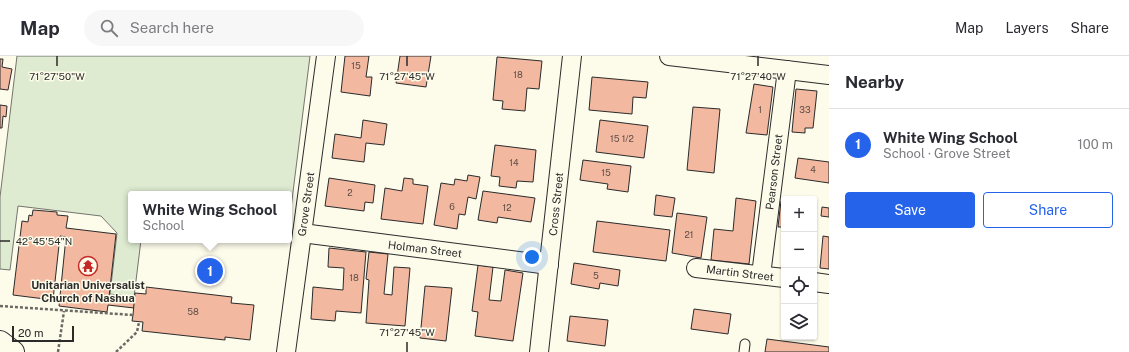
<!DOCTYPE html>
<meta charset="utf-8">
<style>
body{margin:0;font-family:"Public Sans",sans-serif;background:#f7f7f7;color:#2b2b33}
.controls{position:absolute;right:12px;bottom:12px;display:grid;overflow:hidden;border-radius:4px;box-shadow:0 1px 3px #0004}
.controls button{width:36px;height:36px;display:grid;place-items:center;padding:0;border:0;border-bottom:1px solid #e1e1e2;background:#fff;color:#2b2b33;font:20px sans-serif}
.scale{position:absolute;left:12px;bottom:10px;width:62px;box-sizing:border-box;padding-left:4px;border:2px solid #2b2b2b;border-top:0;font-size:11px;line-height:14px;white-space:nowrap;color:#2b2b2b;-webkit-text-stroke:3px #fdfbea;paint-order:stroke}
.you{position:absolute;left:532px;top:201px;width:14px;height:14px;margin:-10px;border:3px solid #fff;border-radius:50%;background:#1a73e8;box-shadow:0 0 0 6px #1a73e833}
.badge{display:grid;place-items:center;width:26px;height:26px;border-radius:50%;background:#2563eb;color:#fff;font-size:13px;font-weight:700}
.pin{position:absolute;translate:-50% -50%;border:2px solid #fff;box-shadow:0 1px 4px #0006}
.popup{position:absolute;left:128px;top:135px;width:164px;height:52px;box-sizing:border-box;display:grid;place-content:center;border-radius:4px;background:#fff;filter:drop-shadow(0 1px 3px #0005);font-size:13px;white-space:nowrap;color:#7c7c81}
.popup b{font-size:15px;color:#2b2b33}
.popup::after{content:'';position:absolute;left:50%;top:100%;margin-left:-8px;border:8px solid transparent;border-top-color:#fff}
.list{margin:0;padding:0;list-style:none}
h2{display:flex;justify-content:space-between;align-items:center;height:52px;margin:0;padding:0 16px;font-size:17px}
h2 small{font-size:13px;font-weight:400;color:#7c7c81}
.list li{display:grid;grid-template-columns:26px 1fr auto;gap:12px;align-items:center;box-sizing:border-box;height:72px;padding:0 16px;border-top:1px solid #e1e1e2}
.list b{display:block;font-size:15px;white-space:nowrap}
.list p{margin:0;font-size:13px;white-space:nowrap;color:#7c7c81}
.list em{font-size:13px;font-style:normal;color:#7c7c81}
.actions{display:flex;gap:8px;padding:12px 16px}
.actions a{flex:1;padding:9px 0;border:1px solid #2563eb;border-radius:4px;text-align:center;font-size:14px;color:#2563eb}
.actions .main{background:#2563eb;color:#fff}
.icon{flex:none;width:22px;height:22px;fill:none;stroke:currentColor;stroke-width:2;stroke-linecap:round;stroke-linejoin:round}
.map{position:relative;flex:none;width:829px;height:296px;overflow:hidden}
header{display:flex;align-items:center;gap:24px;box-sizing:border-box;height:56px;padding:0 20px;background:#fff;border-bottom:1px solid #e1e1e2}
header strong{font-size:19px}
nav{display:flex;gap:22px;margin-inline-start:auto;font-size:14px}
.search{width:280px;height:36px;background:#f7f7f7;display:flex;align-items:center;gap:10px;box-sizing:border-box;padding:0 14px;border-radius:22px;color:#7c7c81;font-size:15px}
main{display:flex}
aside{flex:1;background:#fff}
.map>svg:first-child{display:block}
</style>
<header>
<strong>Map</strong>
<div class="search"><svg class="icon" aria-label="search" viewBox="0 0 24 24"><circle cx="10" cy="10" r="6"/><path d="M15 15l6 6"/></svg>Search here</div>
<nav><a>Map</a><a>Layers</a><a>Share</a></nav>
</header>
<main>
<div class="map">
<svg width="829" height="296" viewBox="0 0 829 296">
<rect width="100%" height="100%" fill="#fdfbea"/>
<path fill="#deebd1" stroke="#74746e" d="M 17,0 L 310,0 L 289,168 L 289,138 L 131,138 L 131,184 L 141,184 L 134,241 L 110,238 L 117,177 L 101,160 L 18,150 L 10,214 L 0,213 L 0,141 Z"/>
<g fill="#f2b8a0" stroke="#2b2b2b">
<path d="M 345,0 L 369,0 L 366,21 L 372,21 L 370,40 L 341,36 Z"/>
<path d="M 400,0 L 431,0 L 426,31 L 396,27 Z"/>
<path d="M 497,1 L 542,5 L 539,33 L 527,32 L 525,55 L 502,53 L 503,45 L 493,44 Z"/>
<path d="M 0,3 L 3,3 L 2,11 L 12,13 L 8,34 L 0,33 Z"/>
<path d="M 592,21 L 648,26 L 646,42 L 633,41 L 632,58 L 589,54 Z"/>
<path d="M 754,28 L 773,31 L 767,79 L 746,77 Z"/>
<path d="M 796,33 L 817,35 L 813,72 L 805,72 L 805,77 L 792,76 Z"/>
<path d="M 0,49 L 7,50 L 6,61 L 3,60 L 2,72 L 0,72 Z"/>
<path d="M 693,51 L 720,53 L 714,117 L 687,114 Z"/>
<path d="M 363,64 L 387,68 L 384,89 L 366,87 L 364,106 L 332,102 L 335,78 L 361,82 Z"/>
<path d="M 600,64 L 648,70 L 644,102 L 596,96 Z"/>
<path d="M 495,89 L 536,94 L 533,126 L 517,125 L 516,132 L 499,130 L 500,121 L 491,120 Z"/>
<path d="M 798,102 L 829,106 L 829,127 L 795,122 Z"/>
<path d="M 583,104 L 631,110 L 628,136 L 607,133 L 608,128 L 580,124 Z"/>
<path d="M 468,119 L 480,121 L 476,143 L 468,141 L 465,159 L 459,158 L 457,173 L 434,169 L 441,127 L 454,129 L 455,123 L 467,125 Z"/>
<path d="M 329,122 L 375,129 L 373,147 L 365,146 L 364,155 L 325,150 Z"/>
<path d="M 404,122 L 413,123 L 413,128 L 428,130 L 423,168 L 381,163 L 385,132 L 402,135 Z"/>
<path d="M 483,135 L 535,142 L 531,166 L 498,161 L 497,167 L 478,164 Z"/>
<path d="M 656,139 L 675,142 L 672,161 L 654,159 Z"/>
<path d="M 736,142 L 756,145 L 749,208 L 711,204 L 714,173 L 733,175 Z"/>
<path d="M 781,145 L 784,146 L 784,171 L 778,171 Z"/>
<path d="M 822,151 L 829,152 L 829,161 L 821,160 Z"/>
<path d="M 33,154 L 57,156 L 57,159 L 68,160 L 66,172 L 116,178 L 109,241 L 135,244 L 134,252 L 108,249 L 107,256 L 59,250 L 66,181 L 60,180 L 53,244 L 13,239 L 22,165 L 28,166 L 29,159 L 32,160 Z"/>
<path d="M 677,157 L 707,161 L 701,202 L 672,197 Z"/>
<path d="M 597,165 L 670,174 L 666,205 L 593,196 Z"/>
<path d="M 823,180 L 829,181 L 829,213 L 820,212 Z"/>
<path d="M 329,192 L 366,196 L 361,257 L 336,255 L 335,265 L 311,263 L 313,231 L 343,234 L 344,212 L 328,211 Z"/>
<path d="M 369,196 L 388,198 L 384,238 L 392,239 L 394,211 L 410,212 L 405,270 L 366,267 L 369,224 L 366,223 Z"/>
<path d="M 574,207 L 620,214 L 618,230 L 600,227 L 599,233 L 571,228 Z"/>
<path d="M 478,209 L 493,211 L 489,244 L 501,245 L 505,214 L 523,217 L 513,285 L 475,280 L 478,256 L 472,255 Z"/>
<path d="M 425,230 L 452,232 L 446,285 L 420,282 Z"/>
<path d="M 146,231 L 232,241 L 231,247 L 254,249 L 250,284 L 225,281 L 225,284 L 142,275 L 143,266 L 132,265 L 133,259 L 135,237 L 146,238 Z"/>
<path d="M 694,253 L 731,258 L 728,278 L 691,273 Z"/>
<path d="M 570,260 L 608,264 L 605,290 L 567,285 Z"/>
<path d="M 767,283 L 829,291 L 829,296 L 765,296 Z"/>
</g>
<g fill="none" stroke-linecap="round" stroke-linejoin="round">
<g stroke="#2b2b2b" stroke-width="11">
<path id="lane" d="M 744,296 L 745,288"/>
</g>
<g stroke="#2b2b2b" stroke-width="20">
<g id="street">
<path d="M 669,0 L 829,19"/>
<path d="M 302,177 L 549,209"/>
<path d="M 696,212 L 784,222"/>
<path d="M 761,219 L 787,14"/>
<path d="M 814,226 L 829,228"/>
<path d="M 286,296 L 326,0"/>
<path d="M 539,296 L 572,0"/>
</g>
</g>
<g stroke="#2b2b2b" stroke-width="24">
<path id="secondary" d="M 0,286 L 13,296"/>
</g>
<g stroke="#6a6964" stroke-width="2.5" stroke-dasharray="3 2" stroke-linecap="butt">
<path d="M 0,250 L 133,259"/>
<path d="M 58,296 L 64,255"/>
<path d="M 116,296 L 137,276 L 139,266"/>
</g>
<use href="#lane" stroke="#fdfbea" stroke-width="9"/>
<use href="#street" stroke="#fdfbea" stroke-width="18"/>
<use href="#secondary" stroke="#fdfbea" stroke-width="22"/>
</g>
<path fill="none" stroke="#2b2b2b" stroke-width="1.5" d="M 57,0 L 57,10M 407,0 L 407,10M 758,0 L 758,10M 0,185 L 10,185M 407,286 L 407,296"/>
<defs>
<g id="temple-ring" transform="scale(1)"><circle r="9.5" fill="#fdfbea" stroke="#c62828" stroke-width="1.5"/><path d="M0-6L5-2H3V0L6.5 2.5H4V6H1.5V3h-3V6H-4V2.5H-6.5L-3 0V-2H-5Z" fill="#c62828"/></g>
</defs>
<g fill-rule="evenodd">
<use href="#temple-ring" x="88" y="210"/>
</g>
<g text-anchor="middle" stroke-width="3" stroke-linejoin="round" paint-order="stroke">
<g font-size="9" fill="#5d4e48">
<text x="356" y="13">15</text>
<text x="518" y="22">18</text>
<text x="760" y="57">1</text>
<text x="805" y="57">33</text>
<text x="622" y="86">15 1/2</text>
<text x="514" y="110">14</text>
<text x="813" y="117">4</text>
<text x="606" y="120">15</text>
<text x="350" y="140">2</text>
<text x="452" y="154">6</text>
<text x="507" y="155">12</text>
<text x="689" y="182">21</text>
<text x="596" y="223">5</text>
<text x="354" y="225">18</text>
<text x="193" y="259">58</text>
</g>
<g font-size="11" fill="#2b2b2b" stroke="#fdfbea">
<text transform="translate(774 116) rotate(-83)" y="4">Pearson Street</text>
<text transform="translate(306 148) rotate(-82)" y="4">Grove Street</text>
<text transform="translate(556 148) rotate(-84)" y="4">Cross Street</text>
<text transform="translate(425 193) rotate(7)" y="4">Holman Street</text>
<text transform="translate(740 217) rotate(7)" y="4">Martin Street</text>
</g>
<g font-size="11" font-weight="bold" fill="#2b2b2b" stroke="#fdfbea">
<text x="88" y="233">Unitarian Universalist<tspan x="88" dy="13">Church of Nashua</tspan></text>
</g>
</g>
<g font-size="10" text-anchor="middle" fill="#2b2b2b" stroke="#fdfbea" stroke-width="3" stroke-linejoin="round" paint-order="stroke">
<text x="57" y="24">71°27'50"W</text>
<text x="407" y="24">71°27'45"W</text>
<text x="758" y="24">71°27'40"W</text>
<text x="44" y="189">42°45'54"N</text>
<text x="407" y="280">71°27'45"W</text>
</g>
</svg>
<div class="controls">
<button>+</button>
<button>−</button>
<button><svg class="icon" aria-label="locate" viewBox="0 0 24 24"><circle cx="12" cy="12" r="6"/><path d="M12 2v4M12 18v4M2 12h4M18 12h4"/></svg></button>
<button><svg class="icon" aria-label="layers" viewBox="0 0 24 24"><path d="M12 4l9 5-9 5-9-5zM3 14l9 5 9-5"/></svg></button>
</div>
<div class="scale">20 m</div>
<div class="you"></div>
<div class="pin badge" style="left:210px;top:215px">1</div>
<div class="popup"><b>White Wing School</b>School</div>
</div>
<aside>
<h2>Nearby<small></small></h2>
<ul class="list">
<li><span class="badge">1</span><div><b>White Wing School</b><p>School · Grove Street</p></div><em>100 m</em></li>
</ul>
<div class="actions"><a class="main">Save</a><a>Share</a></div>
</aside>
</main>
